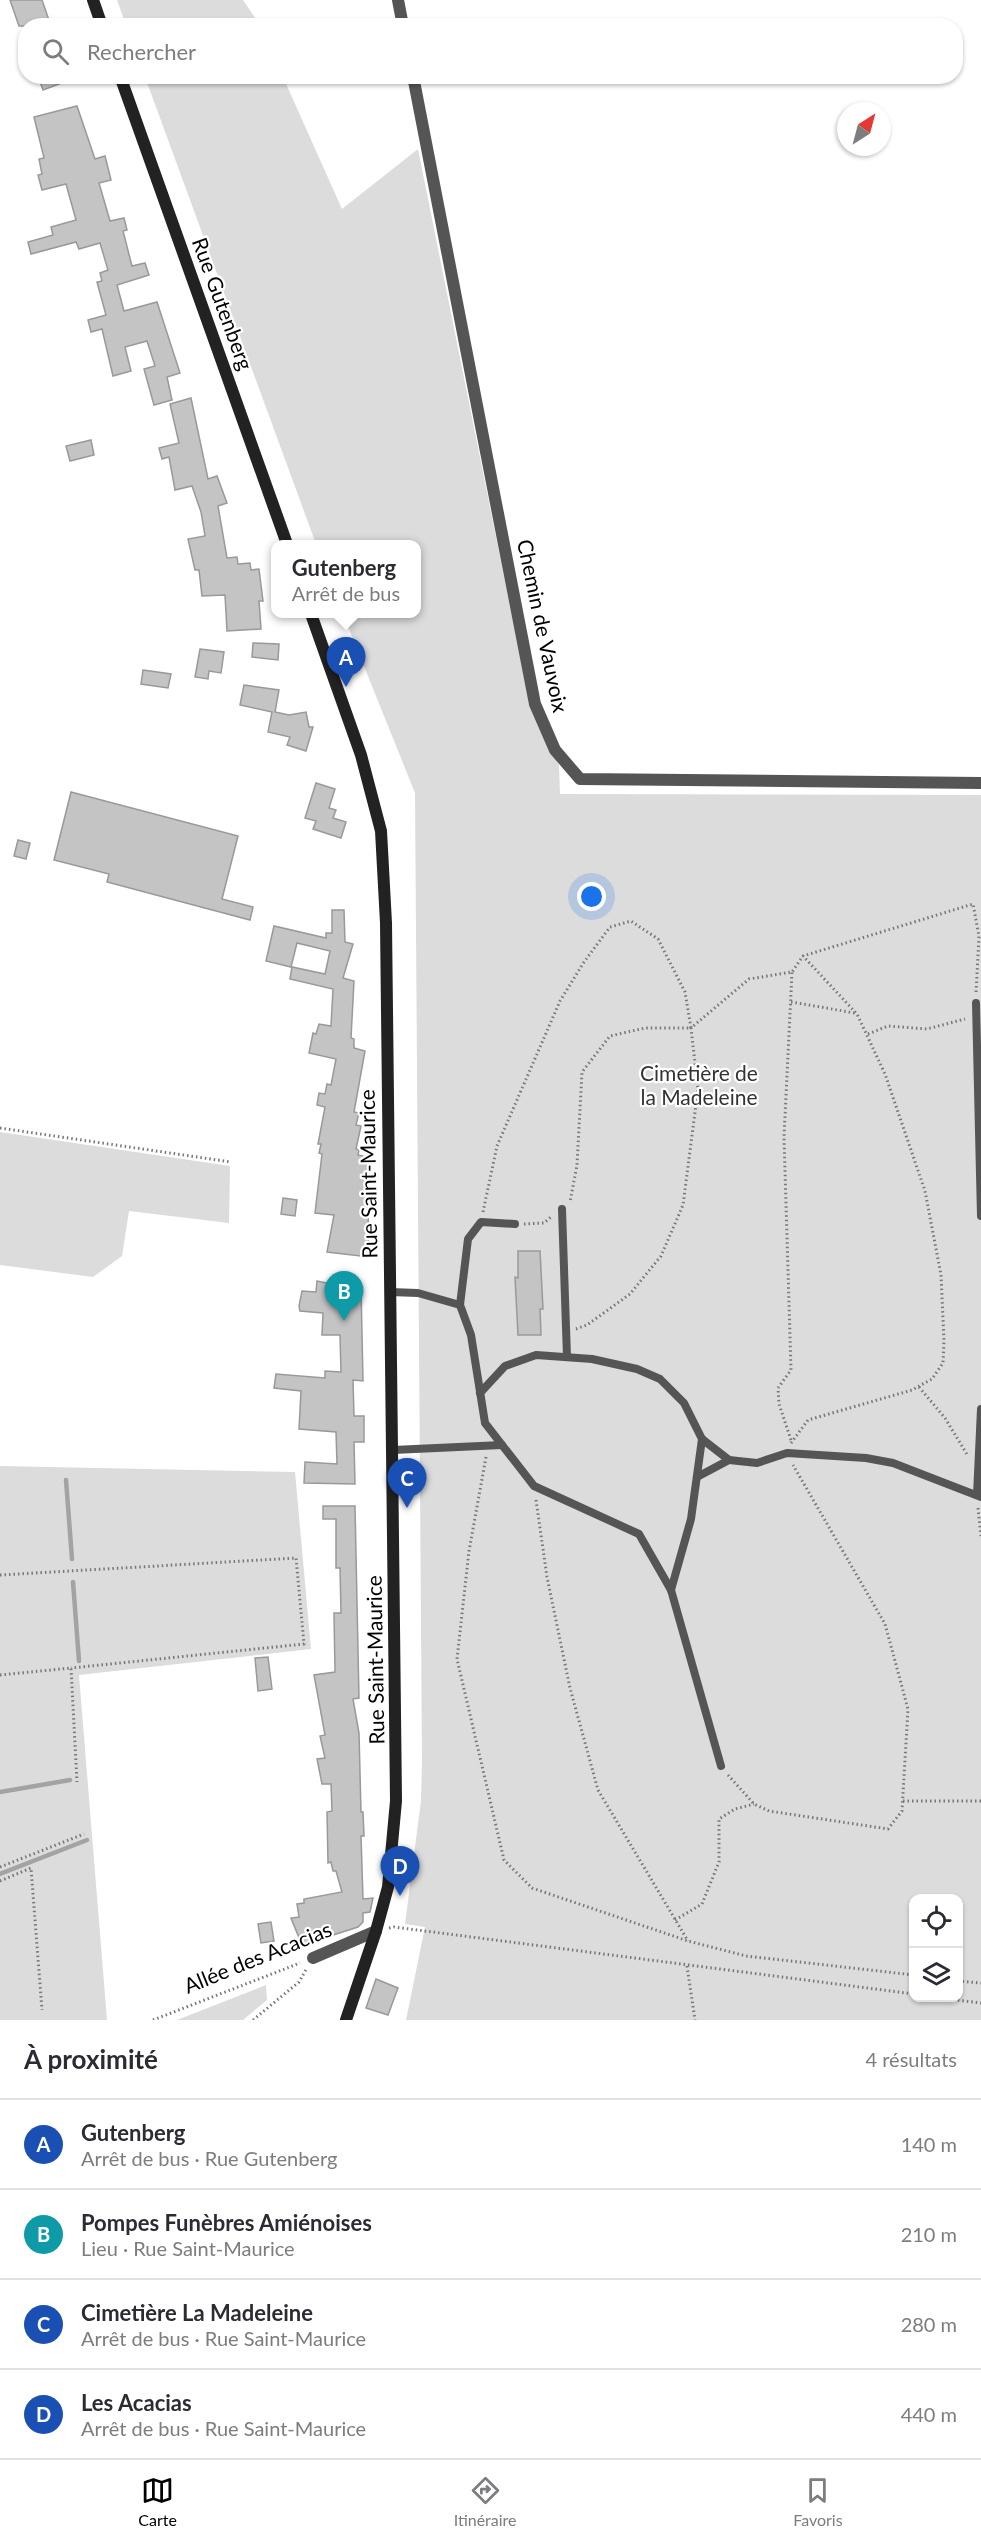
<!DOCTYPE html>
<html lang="fr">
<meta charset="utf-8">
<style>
body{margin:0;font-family:Lato,sans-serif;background:#f2f2f3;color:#2b2b33}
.controls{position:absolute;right:18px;bottom:18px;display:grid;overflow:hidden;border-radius:12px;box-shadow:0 2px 4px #0004}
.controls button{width:54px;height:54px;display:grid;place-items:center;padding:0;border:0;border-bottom:2px solid #e1e1e2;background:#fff;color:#2b2b33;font:30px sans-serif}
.compass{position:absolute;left:837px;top:102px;width:54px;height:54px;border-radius:50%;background:#fff;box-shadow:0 2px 4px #0004;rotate:36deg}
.you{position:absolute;left:592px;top:897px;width:21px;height:21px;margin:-15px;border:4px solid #fff;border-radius:50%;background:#1a73e8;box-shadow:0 0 0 9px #1a73e833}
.badge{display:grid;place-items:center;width:39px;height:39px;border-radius:50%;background:#000;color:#fff;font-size:20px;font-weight:700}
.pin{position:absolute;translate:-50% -50px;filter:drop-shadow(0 2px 3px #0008)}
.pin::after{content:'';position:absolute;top:32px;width:21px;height:18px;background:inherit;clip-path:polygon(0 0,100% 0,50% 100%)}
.popup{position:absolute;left:271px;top:540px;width:150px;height:78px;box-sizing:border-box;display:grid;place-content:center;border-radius:12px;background:#fff;filter:drop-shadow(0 2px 4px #0005);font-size:20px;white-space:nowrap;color:#7c7c81}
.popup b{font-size:22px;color:#2b2b33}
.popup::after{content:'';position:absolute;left:50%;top:100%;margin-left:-12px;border:12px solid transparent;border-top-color:#fff}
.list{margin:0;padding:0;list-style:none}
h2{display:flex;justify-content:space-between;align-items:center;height:78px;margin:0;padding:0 24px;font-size:26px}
h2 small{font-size:20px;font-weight:400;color:#7c7c81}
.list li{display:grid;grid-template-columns:39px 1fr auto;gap:18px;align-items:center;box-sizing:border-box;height:90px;padding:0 24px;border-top:2px solid #e1e1e2}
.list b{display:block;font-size:22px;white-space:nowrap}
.list p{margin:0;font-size:20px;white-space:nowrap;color:#7c7c81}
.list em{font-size:20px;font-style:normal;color:#7c7c81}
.icon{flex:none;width:33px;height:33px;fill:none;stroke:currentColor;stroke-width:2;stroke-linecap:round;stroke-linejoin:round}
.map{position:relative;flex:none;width:981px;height:2020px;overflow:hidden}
.search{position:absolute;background:#fff;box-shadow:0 2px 4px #0004;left:18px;right:18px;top:18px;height:66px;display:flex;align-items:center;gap:15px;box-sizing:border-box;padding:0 21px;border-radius:24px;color:#7c7c81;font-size:22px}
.sheet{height:438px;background:#fff}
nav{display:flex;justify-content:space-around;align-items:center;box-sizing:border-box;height:84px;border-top:2px solid #e1e1e2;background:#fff;font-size:16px;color:#7c7c81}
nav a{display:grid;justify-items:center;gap:3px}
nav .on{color:#000}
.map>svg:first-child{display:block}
</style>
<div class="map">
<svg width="981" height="2020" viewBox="0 0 981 2020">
<rect width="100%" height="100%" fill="#fff"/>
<g fill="#dcdcdc" fill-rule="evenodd">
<path d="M 117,0 L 243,0 L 260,25 L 126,25 Z"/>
<path d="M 145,77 L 283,77 L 342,209 L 418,149 L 528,696 L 559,765 L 560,794 L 981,795 L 981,2020 L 406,2020 L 425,1927 L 405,1924 L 421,1801 L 422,1761 L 415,793 L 343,614 L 416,614 L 416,544 L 316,544 ZM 914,1898 L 958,1898 L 958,1998 L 914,1998 Z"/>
<path d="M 0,1132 L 230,1166 L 229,1223 L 129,1211 L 122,1256 L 93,1277 L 0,1265 Z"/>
<path d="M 0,1466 L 295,1472 L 311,1649 L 79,1675 L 107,2020 L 0,2020 Z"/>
<path d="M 266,1985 L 267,2000 L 243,2020 L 177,2020 Z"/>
</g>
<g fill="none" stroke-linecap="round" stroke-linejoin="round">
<g stroke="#a3a3a3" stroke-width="4.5">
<path d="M 66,1480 L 72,1559"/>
<path d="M 73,1582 L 79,1661"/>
<path d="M 0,1792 L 70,1780"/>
<path d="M 0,1874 L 87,1840"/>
</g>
</g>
<g fill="#c4c4c4" stroke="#999" stroke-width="1.5">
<path d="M 10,0 L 42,0 L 51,26 L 19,26 Z"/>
<path d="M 38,76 L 75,76 L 75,78 L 43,90 Z"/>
<path d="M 77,106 L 95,159 L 105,156 L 111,180 L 99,183 L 110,221 L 124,218 L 127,230 L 123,231 L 132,266 L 145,263 L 149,275 L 117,285 L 124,311 L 157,302 L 180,373 L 167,377 L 172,400 L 154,405 L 144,369 L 155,366 L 147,341 L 125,347 L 131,371 L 113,376 L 102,329 L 91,332 L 88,320 L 106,315 L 97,282 L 102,281 L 100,273 L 108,270 L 100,243 L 79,249 L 76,242 L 31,254 L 28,242 L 53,235 L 51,227 L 76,220 L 66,184 L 42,190 L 38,175 L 42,174 L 39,159 L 44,158 L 34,117 Z"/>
<path d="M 191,398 L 208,479 L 217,476 L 227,503 L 218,506 L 227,558 L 237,557 L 238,564 L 250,563 L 251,570 L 259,569 L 263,601 L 259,601 L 261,629 L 227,631 L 225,595 L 202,596 L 199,570 L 195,570 L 188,539 L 205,536 L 201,512 L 192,486 L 175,490 L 169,457 L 162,459 L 159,448 L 179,443 L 170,404 Z"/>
<path d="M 91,440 L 94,455 L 70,461 L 66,446 Z"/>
<path d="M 253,643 L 279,644 L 278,660 L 252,657 Z"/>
<path d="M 200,649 L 224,652 L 221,673 L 209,671 L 208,679 L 195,677 Z"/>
<path d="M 143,670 L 171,674 L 168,688 L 141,684 Z"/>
<path d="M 244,685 L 279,690 L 275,712 L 289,715 L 306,712 L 309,727 L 313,727 L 306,751 L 287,745 L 290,737 L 268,732 L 272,712 L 240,705 Z"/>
<path d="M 316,783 L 335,789 L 329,808 L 336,810 L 333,818 L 346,822 L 341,838 L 313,829 L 316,821 L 305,818 Z"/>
<path d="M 71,792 L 238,836 L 222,899 L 253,907 L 250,920 L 107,882 L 109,874 L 54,860 Z"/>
<path d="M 18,840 L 30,843 L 26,859 L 14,856 Z"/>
<path d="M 332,910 L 344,910 L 345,942 L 353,944 L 343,978 L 354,981 L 351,1038 L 354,1039 L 354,1048 L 365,1051 L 354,1112 L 359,1113 L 356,1125 L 361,1126 L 356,1149 L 359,1150 L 358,1155 L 367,1157 L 369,1257 L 327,1252 L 334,1215 L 315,1213 L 322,1154 L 319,1153 L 321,1144 L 318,1144 L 325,1107 L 317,1105 L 319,1093 L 325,1094 L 327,1084 L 331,1085 L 336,1059 L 309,1053 L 313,1033 L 316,1034 L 319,1024 L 331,1026 L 333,989 L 290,979 L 292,967 L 325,974 L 330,951 L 297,943 L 291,967 L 266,961 L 274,926 L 326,938 L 326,933 L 332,933 Z"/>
<path d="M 283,1198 L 297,1200 L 295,1216 L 281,1214 Z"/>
<path d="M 518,1251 L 540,1251 L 543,1309 L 540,1309 L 541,1335 L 518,1335 L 515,1277 L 518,1278 Z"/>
<path d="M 317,1281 L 341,1286 L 361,1286 L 363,1381 L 353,1380 L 354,1416 L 364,1416 L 364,1442 L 354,1442 L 355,1484 L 304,1483 L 305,1462 L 337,1464 L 336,1432 L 299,1429 L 301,1391 L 274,1388 L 276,1374 L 325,1378 L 325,1371 L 341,1372 L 340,1335 L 322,1335 L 323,1313 L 300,1311 L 299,1306 L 302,1291 L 316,1292 Z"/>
<path d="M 323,1506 L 355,1506 L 359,1698 L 353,1699 L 359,1733 L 361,1812 L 363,1812 L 364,1836 L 361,1836 L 363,1899 L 373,1898 L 370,1912 L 363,1913 L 363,1922 L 358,1927 L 302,1945 L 291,1918 L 299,1917 L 297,1904 L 304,1903 L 304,1899 L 342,1892 L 336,1871 L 333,1871 L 331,1862 L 328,1863 L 327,1812 L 332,1811 L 331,1784 L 322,1784 L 317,1759 L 325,1758 L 320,1736 L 325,1735 L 314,1675 L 335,1672 L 334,1613 L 341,1613 L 340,1568 L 336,1568 L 336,1519 L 323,1519 Z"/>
<path d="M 268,1657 L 272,1689 L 258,1691 L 255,1658 Z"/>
<path d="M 271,1922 L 274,1941 L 261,1943 L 258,1924 Z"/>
<path d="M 376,1979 L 398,1988 L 388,2015 L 366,2008 Z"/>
</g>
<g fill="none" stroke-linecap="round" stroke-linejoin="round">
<g stroke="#777" stroke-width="3" stroke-dasharray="1.5 3" stroke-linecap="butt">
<path d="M 791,1002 L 855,1013"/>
<path d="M 868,1034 L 888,1026 L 927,1029 L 965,1019"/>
<path d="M 0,1128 L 231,1162"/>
<path d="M 483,1212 L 497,1146 L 560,1001 L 584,962 L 610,927 L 631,921 L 658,939 L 685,992 L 691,1028 L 645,1028 L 610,1036 L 582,1072 L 577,1165 L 570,1202"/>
<path d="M 524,1224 L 544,1223 L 551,1217"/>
<path d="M 576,1329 L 587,1325 L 630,1294 L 661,1256 L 683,1205 L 698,1089 L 691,1028 L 749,979 L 792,972 L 803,956 L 973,904 L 979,936 L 976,994"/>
<path d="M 919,1387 L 945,1418 L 968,1456"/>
<path d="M 791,1440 L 779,1404 L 778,1388 L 791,1370 L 784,1137 L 792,972"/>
<path d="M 791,1443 L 808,1420 L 912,1390 L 932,1379 L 943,1363 L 944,1341 L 941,1275 L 925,1191 L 885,1074 L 857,1014 L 803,956"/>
<path d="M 486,1457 L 469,1551 L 457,1659 L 504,1860 L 532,1888 L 688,1941 L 746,1956 L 914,1975"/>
<path d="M 536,1500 L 547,1577 L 570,1688 L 598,1790 L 688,1941"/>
<path d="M 978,1508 L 981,1536"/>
<path d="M 0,1575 L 296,1558 L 304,1644 L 71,1668"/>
<path d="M 0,1675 L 71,1668 L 77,1782"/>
<path d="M 728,1775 L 754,1804 L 769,1811 L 888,1829 L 902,1811 L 908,1709 L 885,1624 L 793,1465"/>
<path d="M 903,1801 L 981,1801"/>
<path d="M 0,1867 L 84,1834"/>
<path d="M 0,1881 L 31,1868 L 42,2010"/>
<path d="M 675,1920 L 702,1904 L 719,1862 L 719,1819 L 735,1809 L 754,1804"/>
<path d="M 389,1928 L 394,1927 L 914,1994"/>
<path d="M 687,1966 L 695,2020"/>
<path d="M 958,1981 L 981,1983"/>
<path d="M 940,1998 L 981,2003"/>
<path d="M 153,2020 L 300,1963"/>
<path d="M 253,2020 L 299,1982 L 307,1968"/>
</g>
<g stroke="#555" stroke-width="8">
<path d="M 976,1003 L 981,1216"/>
<path d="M 562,1209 L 567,1357"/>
<path d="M 515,1224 L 481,1222 L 468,1239 L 460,1305 L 471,1335 L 485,1423 L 534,1486 L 639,1534 L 671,1590 L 721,1766"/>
<path d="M 390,1292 L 418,1293 L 460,1305"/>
<path d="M 480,1393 L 505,1366 L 536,1355 L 592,1359 L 637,1369 L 660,1379 L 684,1403 L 702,1439 L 729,1460 L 757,1463 L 787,1453 L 866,1458 L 893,1463 L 981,1497"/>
<path d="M 393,1450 L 502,1445"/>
<path d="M 697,1477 L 729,1460"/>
<path d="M 977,1495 L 981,1409"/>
<path d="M 671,1590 L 691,1519 L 702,1439"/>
</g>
<g stroke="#555" stroke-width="12">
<path d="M 398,0 L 403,26"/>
<path d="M 413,76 L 535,704 L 555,750 L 580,779 L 981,783"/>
<path d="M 313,1958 L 376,1931"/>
</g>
<g stroke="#222" stroke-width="12">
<path d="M 93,0 L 102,26"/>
<path d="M 120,76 L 287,544"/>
<path d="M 311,614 L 361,755 L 381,831 L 386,923 L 396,1801 L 388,1887 L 376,1931 L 346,2020"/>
</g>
</g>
<g text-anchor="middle" stroke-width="4.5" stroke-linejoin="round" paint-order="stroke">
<g font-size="21" fill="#000" stroke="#fff">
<text transform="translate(222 304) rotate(70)" y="7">Rue Gutenberg</text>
<text transform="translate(542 626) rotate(78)" y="7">Chemin de Vauvoix</text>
<text transform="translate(369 1174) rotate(-91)" y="7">Rue Saint-Maurice</text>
<text transform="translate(376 1660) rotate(-91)" y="7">Rue Saint-Maurice</text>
<text transform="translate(258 1958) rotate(-22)" y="7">Allée des Acacias</text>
</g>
<g font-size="21" fill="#333" stroke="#fff">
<text x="699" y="1081">Cimetière de<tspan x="699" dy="24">la Madeleine</tspan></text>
</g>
</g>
</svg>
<div class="controls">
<button><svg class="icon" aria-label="locate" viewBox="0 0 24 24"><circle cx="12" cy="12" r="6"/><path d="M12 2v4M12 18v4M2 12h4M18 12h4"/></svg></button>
<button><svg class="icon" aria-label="layers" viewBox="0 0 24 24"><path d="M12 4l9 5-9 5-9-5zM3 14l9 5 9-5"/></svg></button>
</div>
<svg class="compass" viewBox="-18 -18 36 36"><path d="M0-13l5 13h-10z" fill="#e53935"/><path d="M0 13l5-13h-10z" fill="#7c7c81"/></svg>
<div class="you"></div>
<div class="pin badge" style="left:346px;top:687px;background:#1a4fb4">A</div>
<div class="popup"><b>Gutenberg</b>Arrêt de bus</div>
<div class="pin badge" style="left:344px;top:1321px;background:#0f9aa8">B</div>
<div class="pin badge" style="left:407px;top:1508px;background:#1a4fb4">C</div>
<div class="pin badge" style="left:400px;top:1896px;background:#1a4fb4">D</div>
<div class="search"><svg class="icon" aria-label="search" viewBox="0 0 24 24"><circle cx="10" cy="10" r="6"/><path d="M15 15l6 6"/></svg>Rechercher</div>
</div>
<section class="sheet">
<h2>À proximité<small>4 résultats</small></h2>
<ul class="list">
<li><span class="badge" style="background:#1a4fb4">A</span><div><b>Gutenberg</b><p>Arrêt de bus · Rue Gutenberg</p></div><em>140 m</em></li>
<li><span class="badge" style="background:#0f9aa8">B</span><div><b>Pompes Funèbres Amiénoises</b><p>Lieu · Rue Saint-Maurice</p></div><em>210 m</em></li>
<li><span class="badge" style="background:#1a4fb4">C</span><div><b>Cimetière La Madeleine</b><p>Arrêt de bus · Rue Saint-Maurice</p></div><em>280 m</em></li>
<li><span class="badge" style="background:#1a4fb4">D</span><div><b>Les Acacias</b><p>Arrêt de bus · Rue Saint-Maurice</p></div><em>440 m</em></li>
</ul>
</section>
<nav>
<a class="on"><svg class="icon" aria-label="map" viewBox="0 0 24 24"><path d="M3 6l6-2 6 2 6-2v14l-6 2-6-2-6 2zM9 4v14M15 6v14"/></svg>Carte</a>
<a><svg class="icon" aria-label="directions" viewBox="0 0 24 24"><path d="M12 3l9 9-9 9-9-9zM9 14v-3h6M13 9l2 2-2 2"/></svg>Itinéraire</a>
<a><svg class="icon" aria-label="saved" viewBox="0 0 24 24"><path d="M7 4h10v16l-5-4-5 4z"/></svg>Favoris</a>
</nav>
